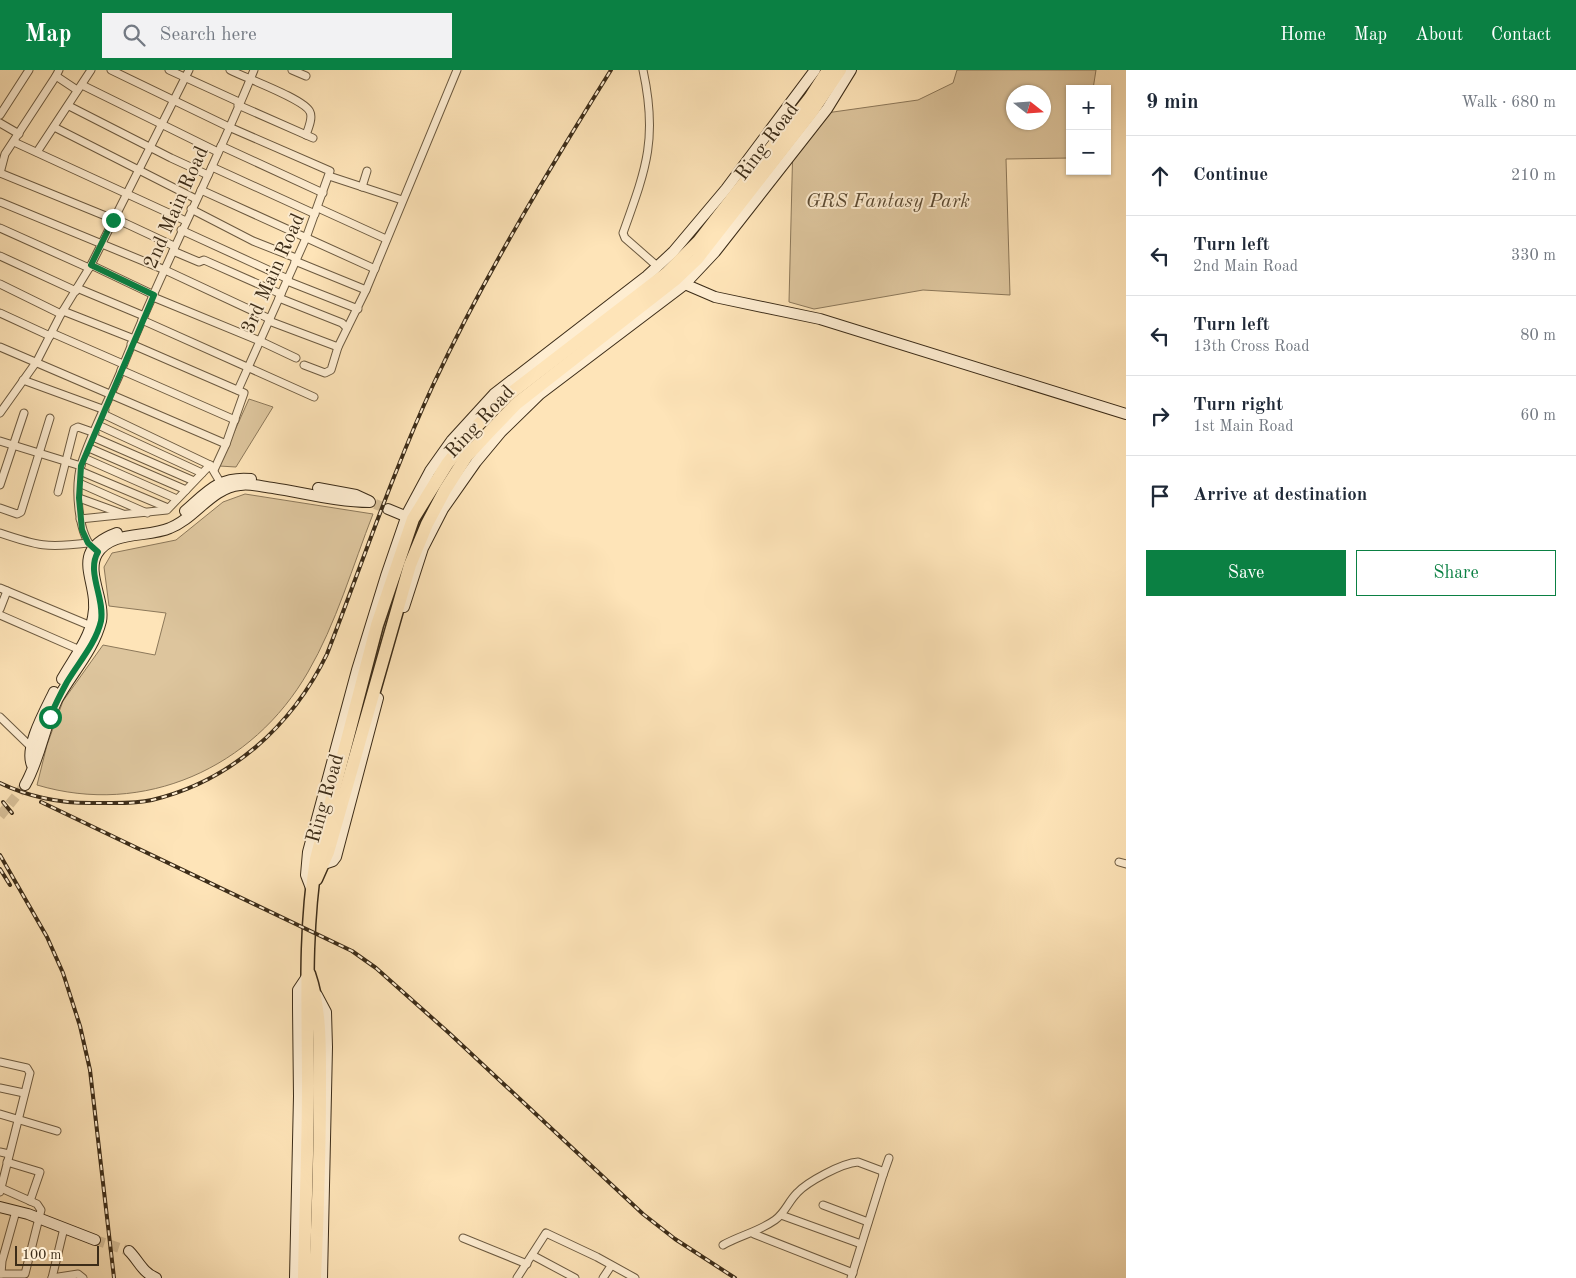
<!DOCTYPE html>
<meta charset="utf-8">
<style>
body{margin:0;font-family:"Old Standard TT",serif;background:#f2f2f3;color:#1f2937}
.controls{position:absolute;right:15px;top:15px;display:grid;overflow:hidden;border-radius:0px;box-shadow:0 1px 4px #0004}
.controls button{width:45px;height:45px;display:grid;place-items:center;padding:0;border:0;border-bottom:1px solid #e0e1e3;background:#fff;color:#1f2937;font:25px sans-serif}
.compass{position:absolute;left:1006px;top:15px;width:45px;height:45px;border-radius:50%;background:#fff;box-shadow:0 1px 4px #0004;rotate:107deg}
.scale{position:absolute;left:15px;bottom:12px;width:84px;box-sizing:border-box;padding-left:5px;border:2px solid #3c2c18;border-top:0;font-size:14px;line-height:18px;white-space:nowrap;color:#3c2c18;-webkit-text-stroke:4px #feedd1;paint-order:stroke}
.stop{position:absolute;width:15px;height:15px;margin:-11px;border:4px solid #0b8043;border-radius:50%;background:#fff}
.stop.end{background:#0b8043;border-color:#fff;box-shadow:0 1px 5px #0008}
.list{margin:0;padding:0;list-style:none}
h2{display:flex;justify-content:space-between;align-items:center;height:65px;margin:0;padding:0 20px;font-size:21px}
h2 small{font-size:16px;font-weight:400;color:#747a83}
.list li{display:grid;grid-template-columns:32px 1fr auto;gap:15px;align-items:center;box-sizing:border-box;height:80px;padding:0 20px;border-top:1px solid #e0e1e3}
.list b{display:block;font-size:19px;white-space:nowrap}
.list p{margin:0;font-size:16px;white-space:nowrap;color:#747a83}
.list em{font-size:16px;font-style:normal;color:#747a83}
.actions{display:flex;gap:10px;padding:15px 20px}
.actions a{flex:1;padding:11px 0;border:1px solid #0b8043;border-radius:0px;text-align:center;font-size:18px;color:#0b8043}
.actions .main{background:#0b8043;color:#fff}
.icon{flex:none;width:28px;height:28px;fill:none;stroke:currentColor;stroke-width:2;stroke-linecap:round;stroke-linejoin:round}
.map{position:relative;flex:none;width:1126px;height:1208px;overflow:hidden}
header{display:flex;align-items:center;gap:30px;box-sizing:border-box;height:70px;padding:0 25px;background:#0b8043;color:#fff}
header strong{font-size:24px}
nav{display:flex;gap:28px;margin-inline-start:auto;font-size:18px}
.search{width:350px;height:45px;background:#f2f2f3;display:flex;align-items:center;gap:12px;box-sizing:border-box;padding:0 18px;border-radius:0px;color:#747a83;font-size:19px}
main{display:flex}
aside{flex:1;background:#fff}
.map>svg:first-child{display:block}
</style>
<header>
<strong>Map</strong>
<div class="search"><svg class="icon" aria-label="search" viewBox="0 0 24 24"><circle cx="10" cy="10" r="6"/><path d="M15 15l6 6"/></svg>Search here</div>
<nav><a>Home</a><a>Map</a><a>About</a><a>Contact</a></nav>
</header>
<main>
<div class="map">
<svg width="1126" height="1208" viewBox="0 0 1126 1208">
<rect width="100%" height="100%" fill="#fee4b8"/>
<filter id="stains"><feTurbulence type="fractalNoise" baseFrequency=".004" numOctaves="4"/><feColorMatrix values="0 0 0 0 .2 0 0 0 0 .09 0 0 0 0 .02 0 0 0 .5 -.17"/></filter>
<radialGradient id="worn" r=".72"><stop offset=".6" stop-color="#630" stop-opacity="0"/><stop offset="1" stop-color="#630" stop-opacity=".3"/></radialGradient>
<g fill="#ddc59d" stroke="#8c785a" fill-rule="evenodd">
<path d="M 957,0 L 1096,0 L 1093,19 L 1070,19 L 1070,88 L 1006,89 L 1010,225 L 923,220 L 814,239 L 789,232 L 793,70 L 812,45 L 918,30 L 953,13 ZM 1014,22 L 1044,22 L 1044,52 L 1014,52 Z"/>
<path d="M 249,329 L 273,337 L 236,397 L 219,396 Z"/>
<path d="M 245,424 L 373,444 C 353,495 336,554 308,602 C 253,698 144,747 37,715 L 47,675 L 63,631 L 103,575 L 155,585 L 166,543 L 109,536 L 104,497 L 112,483 L 176,470 L 223,432 Z"/>
</g>
<g fill="none" stroke-linecap="round" stroke-linejoin="round">
<g stroke="#d7bf98" stroke-width="10" stroke-dasharray="10 5" stroke-linecap="butt">
<path d="M 375,434 L 388,439"/>
<path d="M 0,746 L 25,715"/>
<path d="M 95,1170 L 129,1181"/>
</g>
<g stroke="#6c5a40" stroke-width="9">
<g id="street">
<path d="M 59,0 L 56,6 L 77,20"/>
<path d="M 111,0 L 229,57 L 330,101 L 306,168 L 238,320"/>
<path d="M 169,0 L 239,32"/>
<path d="M 230,0 C 245,8 305,29 310,42 C 313,48 308,59 306,65"/>
<path d="M 292,0 L 306,6"/>
<path d="M 643,0 C 658,69 646,99 623,163 L 625,168 L 657,196"/>
<path d="M 82,15 L 218,82"/>
<path d="M 238,35 L 313,68"/>
<path d="M 69,36 L 171,88 L 208,105"/>
<path d="M 0,45 L 29,0"/>
<path d="M 0,53 L 19,64"/>
<path d="M 54,57 L 196,129"/>
<path d="M 14,72 L 186,151"/>
<path d="M 221,76 L 323,123"/>
<path d="M 37,82 L 91,0"/>
<path d="M 212,97 L 315,144"/>
<path d="M 0,103 L 113,149"/>
<path d="M 0,103 L 5,84 L 56,6"/>
<path d="M 329,106 L 402,130"/>
<path d="M 362,117 L 367,101"/>
<path d="M 201,120 L 375,199"/>
<path d="M 0,132 L 165,200 L 270,249"/>
<path d="M 318,138 L 386,169"/>
<path d="M 191,139 L 253,171 L 296,188"/>
<path d="M 114,148 L 174,176"/>
<path d="M 0,158 L 89,198"/>
<path d="M 181,160 L 288,209"/>
<path d="M 173,181 L 199,192 L 204,190 L 281,224"/>
<path d="M 0,186 L 76,221"/>
<path d="M 295,191 L 366,220"/>
<path d="M 91,195 L 154,225"/>
<path d="M 287,211 L 358,239"/>
<path d="M 0,214 L 61,244"/>
<path d="M 77,218 L 144,246"/>
<path d="M 153,227 L 260,271 L 296,288"/>
<path d="M 279,228 L 342,253 L 347,258"/>
<path d="M 63,241 L 134,269"/>
<path d="M 0,243 L 50,266"/>
<path d="M 142,250 L 314,327"/>
<path d="M 269,251 L 338,277"/>
<path d="M 52,263 L 123,294"/>
<path d="M 131,274 L 244,323 L 226,374 L 214,400"/>
<path d="M 0,277 L 226,374"/>
<path d="M 304,295 L 325,303 L 331,300 L 338,277 L 366,220 L 457,0"/>
<path d="M 121,300 L 235,350"/>
<path d="M 23,310 L 105,340"/>
<path d="M 0,343 L 37,291 L 61,244 L 91,195 L 189,0"/>
<path d="M 103,344 L 210,395"/>
<path d="M 98,355 L 202,403"/>
<path d="M 93,367 L 194,411"/>
<path d="M 0,371 L 81,396"/>
<path d="M 89,378 L 186,420"/>
<path d="M 84,388 L 177,429"/>
<path d="M 80,401 L 168,438"/>
<path d="M 79,413 L 147,443"/>
<path d="M 0,415 L 24,343"/>
<path d="M 58,422 L 74,359 L 78,357 L 95,363"/>
<path d="M 79,428 L 123,444"/>
<path d="M 0,438 L 17,444 L 21,442 L 50,348"/>
<path d="M 80,449 L 167,440 L 210,395 L 220,412"/>
<path d="M 0,463 C 38,476 47,478 88,473"/>
<path d="M 96,481 C 77,467 75,416 81,395 C 91,363 108,332 121,301 C 161,199 213,102 254,0"/>
<path d="M 0,518 L 91,556"/>
<path d="M 0,539 L 7,521"/>
<path d="M 0,545 L 80,580"/>
<path d="M 0,647 L 31,677"/>
<path d="M 1119,792 L 1126,794"/>
<path d="M 0,992 L 27,998 L 30,1003 L 0,1122"/>
<path d="M 0,1018 L 24,1023"/>
<path d="M 0,1044 L 57,1061"/>
<path d="M 0,1082 L 9,1084"/>
<path d="M 7,1092 L 40,1102 L 30,1131"/>
<path d="M 883,1105 L 889,1088"/>
<path d="M 823,1135 L 868,1152"/>
<path d="M 781,1145 L 861,1174"/>
<path d="M 754,1164 L 853,1203"/>
<path d="M 463,1168 L 527,1194"/>
<path d="M 723,1175 C 741,1165 758,1162 775,1150 C 785,1143 788,1132 797,1123 C 807,1112 842,1093 858,1092 L 882,1101 L 883,1105 L 851,1208"/>
<path d="M 532,1185 L 575,1208"/>
<path d="M 0,1204 L 25,1204 L 41,1140 L 37,1134 L 1,1118"/>
<path d="M 1,1204 L 2,1191 L 16,1141"/>
<path d="M 52,1208 L 64,1158"/>
<path d="M 52,1208 L 78,1204 L 83,1208"/>
<path d="M 517,1208 L 546,1163 L 597,1187 L 635,1208"/>
<path d="M 603,1208 L 611,1196"/>
</g>
</g>
<g stroke="#3c2c18" stroke-width="12">
<g id="secondary">
<path d="M 680,212 L 715,227 L 820,249 L 1126,344"/>
<path d="M 318,418 L 356,425 L 369,431"/>
<path d="M 388,439 L 412,449"/>
<path d="M 185,441 C 208,421 219,406 251,409"/>
<path d="M 404,537 L 423,478 L 443,439 L 476,392 L 501,362 L 540,324 L 684,215 L 715,182 L 827,39 L 851,0"/>
<path d="M 62,609 C 73,589 89,570 93,547 C 101,511 65,482 117,463"/>
<path d="M 32,695 C 24,677 46,639 54,622"/>
<path d="M 25,715 C 40,689 44,657 57,630 C 71,604 94,580 101,551 C 105,530 86,503 97,484 C 111,460 148,468 170,458 C 196,448 211,418 240,415 C 250,413 263,417 273,418 C 305,423 338,432 370,432"/>
<path d="M 324,794 L 333,791 L 336,787 L 378,628"/>
<path d="M 311,818 L 306,805 L 308,782 L 357,600 L 386,506 L 408,442 L 430,401 L 452,370 L 494,324 L 647,206 L 673,182 L 726,119 L 815,0"/>
<path d="M 317,925 L 326,942 L 327,977 L 322,1208"/>
<path d="M 0,1137 L 28,1144 L 95,1170"/>
<path d="M 129,1181 C 139,1191 142,1202 156,1208"/>
<path d="M 295,1208 L 299,1026 L 298,937 L 298,920 L 306,908"/>
</g>
</g>
<g stroke="#3c2c18" stroke-width="15">
<g id="highway">
<path d="M 316,809 L 328,782 L 410,495 L 427,454 L 445,420 L 466,387 L 492,359 L 516,334 L 676,209 L 697,189 L 813,40 L 840,0"/>
<path d="M 309,904 C 321,939 320,978 320,1014 C 320,1078 318,1143 315,1208"/>
<path d="M 304,1208 C 305,1144 308,1079 308,1015 C 308,938 304,865 316,789 L 377,555 L 413,449 L 447,394 L 478,355 L 507,326 L 667,203 L 699,171 L 810,28 L 828,0"/>
</g>
</g>
<use href="#street" stroke="#feedd1" stroke-width="7"/>
<use href="#secondary" stroke="#feedd1" stroke-width="10"/>
<use href="#highway" stroke="#fee4b8" stroke-width="12"/>
<g stroke="#3c2c18" stroke-width="4">
<g id="rail">
<path d="M 0,713 C 31,728 65,734 99,733 C 117,733 135,734 152,730 C 231,711 292,656 327,584 C 362,494 393,401 434,313 C 485,205 548,101 611,0"/>
<path d="M 3,732 L 12,743"/>
<path d="M 41,732 L 352,881 L 376,898 L 449,963 L 643,1144 L 675,1169 L 735,1208"/>
<path d="M 0,785 L 47,867 L 63,903 L 80,956 L 90,1000 L 114,1208"/>
<path d="M 0,799 L 10,815"/>
</g>
</g>
<use href="#rail" stroke="#feedd1" stroke-width="2" stroke-dasharray="5.5" stroke-linecap="butt"/>
</g>
<g fill="none" stroke-linecap="round" stroke-linejoin="round">
<path stroke="#0b8043" stroke-width="6" d="M 50,647 C 55,635 61,623 67,612 C 79,592 96,573 101,551 C 105,528 86,502 98,482 L 88,473 L 82,460 L 79,428 L 81,396 L 154,225 L 91,195 L 113,150"/>
</g>
<g text-anchor="middle" stroke-width="4" stroke-linejoin="round" paint-order="stroke">
<g font-size="20" fill="#3c2c18" stroke="#feedd1">
<text transform="translate(766 71) rotate(-53)" y="7">Ring Road</text>
<text transform="translate(175 137) rotate(-66)" y="7">2nd Main Road</text>
<text transform="translate(272 203) rotate(-66)" y="7">3rd Main Road</text>
<text transform="translate(479 351) rotate(-47)" y="7">Ring Road</text>
<text transform="translate(324 728) rotate(-74)" y="7">Ring Road</text>
</g>
<g font-size="20" font-style="italic" fill="#5c4b33" stroke="#feedd1">
<text x="888" y="137">GRS Fantasy Park</text>
</g>
</g>
<rect width="100%" height="100%" filter="url(#stains)"/>
<rect width="100%" height="100%" fill="url(#worn)"/>
</svg>
<div class="controls">
<button>+</button>
<button>−</button>
</div>
<svg class="compass" viewBox="-18 -18 36 36"><path d="M0-13l5 13h-10z" fill="#e53935"/><path d="M0 13l5-13h-10z" fill="#747a83"/></svg>
<div class="scale">100 m</div>
<div class="stop" style="left:50px;top:647px"></div>
<div class="stop end" style="left:113px;top:150px"></div>
</div>
<aside>
<h2>9 min<small>Walk · 680 m</small></h2>
<ul class="list">
<li><svg class="icon" aria-label="ahead" viewBox="0 0 24 24"><path d="M12 20V5M6 11l6-6 6 6"/></svg><div><b>Continue</b></div><em>210 m</em></li>
<li><svg class="icon" aria-label="left" viewBox="0 0 24 24"><path d="M17 20v-9H6M10 6l-5 5 5 5"/></svg><div><b>Turn left</b><p>2nd Main Road</p></div><em>330 m</em></li>
<li><svg class="icon" aria-label="left" viewBox="0 0 24 24"><path d="M17 20v-9H6M10 6l-5 5 5 5"/></svg><div><b>Turn left</b><p>13th Cross Road</p></div><em>80 m</em></li>
<li><svg class="icon" aria-label="right" viewBox="0 0 24 24"><path d="M7 20v-9h11M14 6l5 5-5 5"/></svg><div><b>Turn right</b><p>1st Main Road</p></div><em>60 m</em></li>
<li><svg class="icon" aria-label="arrive" viewBox="0 0 24 24"><path d="M6 21V4h12l-3 4 3 4H6"/></svg><div><b>Arrive at destination</b></div></li>
</ul>
<div class="actions"><a class="main">Save</a><a>Share</a></div>
</aside>
</main>
